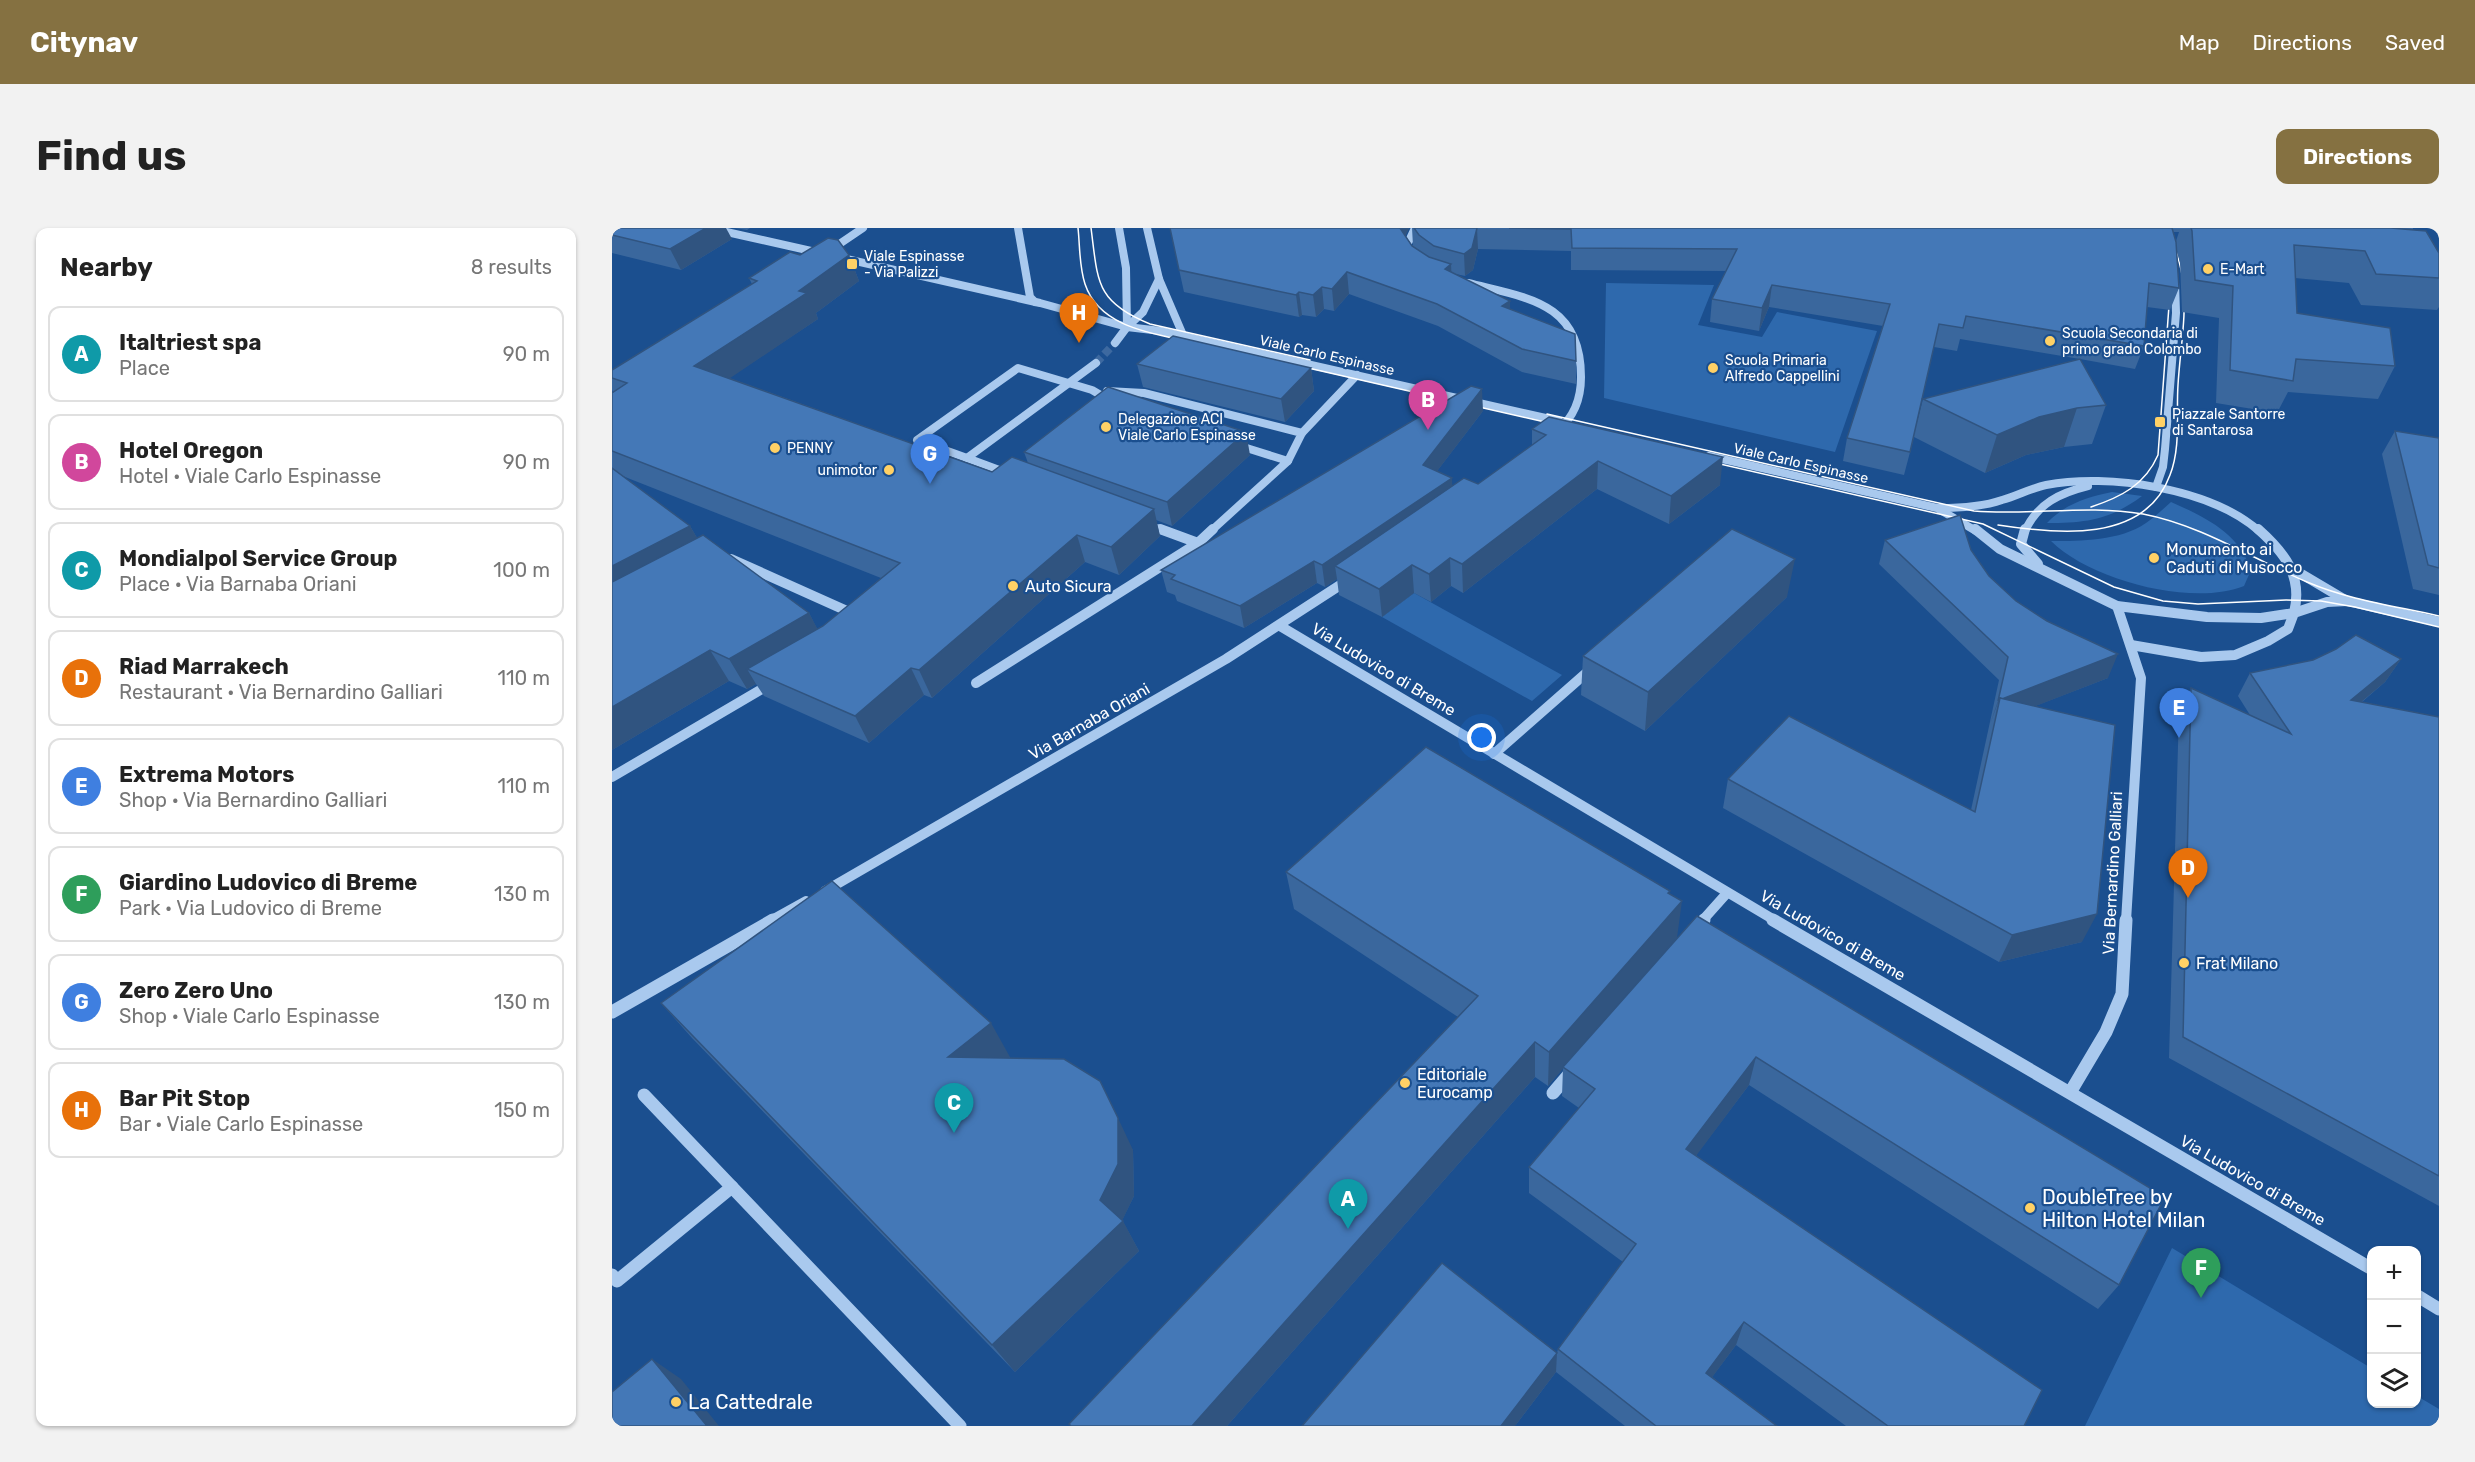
<!DOCTYPE html>
<meta charset="utf-8">
<style>
body{margin:0;font-family:Rubik,sans-serif;background:#f2f2f2;color:#222}
.controls{position:absolute;right:18px;bottom:18px;display:grid;overflow:hidden;border-radius:12px;box-shadow:0 2px 4px #0004}
.controls button{width:54px;height:54px;display:grid;place-items:center;padding:0;border:0;border-bottom:2px solid #e0e0e0;background:#fff;color:#222;font:30px sans-serif}
.you{position:absolute;left:870px;top:510px;width:21px;height:21px;margin:-15px;border:4px solid #fff;border-radius:50%;background:#1a73e8;box-shadow:0 0 0 9px #1a73e833}
.badge{display:grid;place-items:center;width:39px;height:39px;border-radius:50%;background:#857141;color:#fff;font-size:20px;font-weight:700}
.pin{position:absolute;translate:-50% -50px;filter:drop-shadow(0 2px 3px #0008)}
.pin::after{content:'';position:absolute;top:32px;width:21px;height:18px;background:inherit;clip-path:polygon(0 0,100% 0,50% 100%)}
.list{margin:0;padding:0;list-style:none}
h2{display:flex;justify-content:space-between;align-items:center;height:78px;margin:0;padding:0 24px;font-size:26px}
h2 small{font-size:20px;font-weight:400;color:#767676}
.list li{display:grid;grid-template-columns:39px 1fr auto;gap:18px;align-items:center;box-sizing:border-box;height:96px;margin:0 12px 12px;padding:0 12px;border:2px solid #e0e0e0;border-radius:12px}
.list b{display:block;font-size:22px;white-space:nowrap}
.list p{margin:0;font-size:20px;white-space:nowrap;color:#767676}
.list em{font-size:20px;font-style:normal;color:#767676}
.icon{flex:none;width:33px;height:33px;fill:none;stroke:currentColor;stroke-width:2;stroke-linecap:round;stroke-linejoin:round}
.map{position:relative;flex:none;width:1827px;height:1198px;overflow:hidden;border-radius:12px}
header{display:flex;align-items:center;gap:36px;box-sizing:border-box;height:84px;padding:0 30px;background:#857141;color:#fff}
header strong{font-size:28px}
nav{display:flex;gap:33px;margin-inline-start:auto;font-size:21px}
.intro{display:flex;align-items:center;justify-content:space-between;box-sizing:border-box;height:144px;padding:0 36px}
h1{margin:0;font-size:42px}
.button{padding:15px 27px;border-radius:12px;background:#857141;color:#fff;font-size:21px;font-weight:700}
main{display:flex;gap:36px;padding:0 36px}
aside{flex:1;background:#fff;border-radius:12px;box-shadow:0 2px 4px #0004}
.map>svg:first-child{display:block}
</style>
<header>
<strong>Citynav</strong>
<nav><a>Map</a><a>Directions</a><a>Saved</a></nav>
</header>
<div class="intro"><h1>Find us</h1><a class="button">Directions</a></div>
<main>
<aside>
<h2>Nearby<small>8 results</small></h2>
<ul class="list">
<li><span class="badge" style="background:#0f9aa8">A</span><div><b>Italtriest spa</b><p>Place</p></div><em>90 m</em></li>
<li><span class="badge" style="background:#d1479c">B</span><div><b>Hotel Oregon</b><p>Hotel · Viale Carlo Espinasse</p></div><em>90 m</em></li>
<li><span class="badge" style="background:#0f9aa8">C</span><div><b>Mondialpol Service Group</b><p>Place · Via Barnaba Oriani</p></div><em>100 m</em></li>
<li><span class="badge" style="background:#e8710a">D</span><div><b>Riad Marrakech</b><p>Restaurant · Via Bernardino Galliari</p></div><em>110 m</em></li>
<li><span class="badge" style="background:#3f7fe0">E</span><div><b>Extrema Motors</b><p>Shop · Via Bernardino Galliari</p></div><em>110 m</em></li>
<li><span class="badge" style="background:#2e9e5b">F</span><div><b>Giardino Ludovico di Breme</b><p>Park · Via Ludovico di Breme</p></div><em>130 m</em></li>
<li><span class="badge" style="background:#3f7fe0">G</span><div><b>Zero Zero Uno</b><p>Shop · Viale Carlo Espinasse</p></div><em>130 m</em></li>
<li><span class="badge" style="background:#e8710a">H</span><div><b>Bar Pit Stop</b><p>Bar · Viale Carlo Espinasse</p></div><em>150 m</em></li>
</ul>
</aside>
<div class="map">
<svg width="1827" height="1198" viewBox="0 0 1827 1198">
<rect width="100%" height="100%" fill="#1b4f8f"/>
<g fill="#2e69ad">
<path d="M 994,55 L 1102,57 L 1086,97 L 1150,109 L 1165,84 L 1265,103 L 1223,224 L 992,170 Z"/>
<path d="M 1500,264 L 1530,268 C 1498,292 1474,295 1435,295 C 1453,276 1475,269 1500,264 Z"/>
<path d="M 1559,274 C 1593,289 1627,305 1639,342 L 1632,358 C 1580,379 1478,352 1439,313 C 1469,313 1508,313 1534,295 C 1543,289 1551,281 1559,274 Z"/>
<path d="M 802,365 L 950,447 L 920,473 L 770,389 Z"/>
<path d="M 1560,1020 L 1759,1140 L 1760,1176 L 1804,1176 L 1805,1168 L 1827,1181 L 1827,1198 L 1473,1198 Z"/>
</g>
<g fill="none" stroke-linecap="round" stroke-linejoin="round">
<path stroke="#3d69a0" stroke-width="8" stroke-dasharray="8 4" stroke-linecap="butt" d="M 484,135 L 503,115"/>
<g stroke="#a9c9ee" stroke-width="8">
<path d="M 97,0 L 208,25"/>
<path d="M 406,0 L 418,69 L 423,74"/>
<path d="M 507,0 L 514,40 L 515,99"/>
<path d="M 535,0 L 547,51 L 571,107"/>
<path d="M 217,23 L 251,0"/>
<path d="M 796,24 L 796,15 L 803,0"/>
<path d="M 226,29 L 428,75 L 515,99 L 549,103 L 947,193"/>
<path d="M 856,55 C 915,70 969,74 969,149 C 969,170 962,189 946,202"/>
<path d="M 503,115 L 515,99 L 531,84 L 547,51"/>
<path d="M 495,163 L 532,165 L 690,205 L 676,233"/>
<path d="M 690,205 L 745,147"/>
<path d="M 1097,228 L 1325,280 L 1364,303"/>
<path d="M 355,230 L 305,212 L 406,140 L 480,162 L 497,172"/>
<path d="M 398,246 L 355,230 L 484,135"/>
<path d="M 1544,259 L 1551,239 L 1553,221 L 1564,85 L 1563,54"/>
<path d="M 1327,280 C 1349,280 1370,279 1390,272 C 1405,268 1419,260 1434,257 C 1496,245 1598,260 1647,303"/>
<path d="M 533,296 L 552,303"/>
<path d="M 599,303 L 676,233 L 625,217"/>
<path d="M 1413,303 C 1426,275 1448,265 1476,258"/>
</g>
<g stroke="#a9c9ee" stroke-width="10">
<path d="M 548,301 L 586,315"/>
<path d="M 1363,301 L 1388,321 L 1505,378 L 1595,389 L 1649,390 L 1682,385 C 1691,348 1673,325 1646,301"/>
<path d="M 1413,301 L 1409,316 L 1426,336"/>
<path d="M 119,331 L 244,387"/>
<path d="M 1681,341 L 1735,373 L 1827,394"/>
<path d="M 1505,378 L 1529,450 L 1514,693"/>
<path d="M 668,398 L 1164,693"/>
<path d="M 1519,417 L 1589,429 L 1623,427 L 1656,413 L 1676,401 L 1682,385 L 1715,374 L 1735,373"/>
<path d="M 364,455 L 586,315 L 601,301"/>
<path d="M 882,526 L 981,439"/>
<path d="M 0,549 L 160,455"/>
<path d="M 213,663 L 614,431 L 736,352"/>
<path d="M 158,693 L 194,673"/>
<path d="M 1090,693 L 1115,665"/>
</g>
<g stroke="#a9c9ee" stroke-width="13">
<path d="M 1161,692 L 1760,1041"/>
<path d="M 1082,703 L 1092,692"/>
<path d="M 0,784 L 161,692"/>
<path d="M 1459,863 L 1494,804 L 1510,766 L 1514,692"/>
<path d="M 941,865 L 959,844"/>
<path d="M 32,867 L 348,1198"/>
<path d="M 0,1047 L 5,1053 L 120,959"/>
<path d="M 1804,1067 L 1827,1081"/>
</g>
<g stroke="#fff" stroke-width="1.5">
<path d="M 466,0 C 468,18 467,38 473,56 C 487,98 537,105 575,113"/>
<path d="M 479,0 C 486,53 483,74 538,96 L 698,132"/>
<path d="M 683,137 L 946,197"/>
<path d="M 935,186 L 1362,283 C 1418,288 1475,276 1531,286 C 1589,297 1641,331 1695,354 C 1737,372 1783,378 1827,388"/>
<path d="M 1095,233 L 1371,296 L 1502,359 L 1551,373 L 1586,376 L 1674,372 L 1709,373 L 1743,379 L 1827,399"/>
<path d="M 1479,279 C 1509,269 1533,257 1546,227 L 1558,64"/>
<path d="M 1386,297 C 1444,306 1533,316 1558,247 C 1569,219 1564,187 1566,157 C 1568,122 1575,88 1571,53 C 1569,35 1562,17 1557,0"/>
</g>
</g>
<g fill="#3a679d" fill-rule="evenodd">
<path d="M 0,0 L 120,11 L 69,42 L 0,25 Z"/>
<path d="M 123,0 L 138,0 L 135,2 Z"/>
<path d="M 558,0 L 797,0 L 793,8 L 801,18 L 800,0 L 1801,0 L 1801,2 L 1827,25 L 1827,79 L 1825,82 L 1749,77 L 1737,55 L 1683,50 L 1685,85 L 1783,138 L 1766,171 L 1676,164 L 1665,185 L 1604,175 L 1607,90 L 1570,84 L 1568,35 L 1565,23 L 1567,60 L 1558,82 L 1535,79 L 1532,118 L 1523,141 L 1468,131 L 1494,177 L 1480,216 L 1452,219 L 1414,227 L 1373,245 L 1302,209 L 1292,247 L 1231,233 L 1235,210 L 1271,98 L 1157,79 L 1147,103 L 1098,94 L 1100,71 L 1114,43 L 959,42 L 959,23 L 866,21 L 861,42 L 853,48 L 844,46 L 898,81 L 964,133 L 964,156 L 910,144 L 826,98 L 737,66 L 722,83 L 712,81 L 704,89 L 690,87 L 687,89 L 572,64 ZM 1561,4 L 1567,4 L 1564,13 ZM 1348,111 L 1468,131 L 1311,171 L 1303,202 L 1322,119 L 1345,123 Z"/>
<path d="M 188,27 L 237,27 L 247,53 L 204,85 L 206,91 L 117,150 L 380,244 L 416,235 L 412,224 L 638,227 L 560,298 L 544,292 L 548,308 L 507,347 L 473,334 L 320,470 L 312,467 L 257,515 L 152,468 L 144,456 L 135,461 L 117,453 L 0,522 L 0,165 L 1,164 L 0,162 L 0,142 L 140,56 L 137,50 ZM 8,247 L 269,350 L 211,398 L 205,401 L 197,385 L 85,310 L 78,298 Z"/>
<path d="M 525,136 L 699,140 L 702,163 L 673,194 L 531,159 Z"/>
<path d="M 871,183 L 825,243 L 840,250 L 840,258 L 866,256 L 920,217 L 920,201 L 1108,257 L 1057,296 L 985,261 L 851,365 L 839,358 L 819,374 L 802,365 L 770,389 L 727,367 L 725,351 L 713,359 L 705,355 L 632,400 L 565,373 L 563,367 L 555,364 L 549,342 Z"/>
<path d="M 1783,203 L 1827,210 L 1827,367 L 1801,361 L 1770,226 Z"/>
<path d="M 1273,312 L 1359,322 L 1377,348 L 1404,373 L 1496,450 L 1423,478 L 1470,714 L 1387,734 L 1111,580 L 1116,551 L 1359,582 L 1387,452 L 1267,336 Z"/>
<path d="M 1175,369 L 1033,503 L 969,467 L 971,428 Z"/>
<path d="M 1789,431 L 1773,454 L 1750,474 L 1827,489 L 1827,978 L 1557,830 L 1567,483 L 1579,460 L 1638,487 L 1626,468 L 1638,445 Z"/>
<path d="M 674,644 L 1058,666 L 1065,710 L 1014,768 L 1085,688 L 1507,1057 L 1486,1081 L 1137,857 L 1084,927 L 1412,1198 L 1234,1198 L 1124,1117 L 1100,1149 L 1165,1198 L 1013,1198 L 944,1144 L 903,1198 L 945,1125 L 946,1121 L 1011,1034 L 917,965 L 917,939 L 967,880 L 950,868 L 951,840 L 936,858 L 923,849 L 615,1198 L 459,1198 L 846,789 L 682,681 Z"/>
<path d="M 49,775 L 398,829 L 397,830 L 521,922 L 522,968 L 510,992 L 527,1023 L 403,1144 L 80,810 Z"/>
</g>
<g fill="#305480">
<path d="M 94,0 L 114,0 L 120,11 L 69,42 L 58,21 Z"/>
<path d="M 787,0 L 797,0 L 788,20 Z"/>
<path d="M 865,0 L 866,21 L 861,42 L 853,48 L 852,26 Z"/>
<path d="M 237,27 L 247,53 L 204,85 L 206,91 L 96,165 L 82,138 Z"/>
<path d="M 839,36 L 840,58 L 833,41 Z"/>
<path d="M 735,44 L 737,66 L 722,83 L 720,61 Z"/>
<path d="M 1160,57 L 1157,79 L 1147,103 L 1150,80 Z"/>
<path d="M 710,59 L 712,81 L 704,89 L 701,67 Z"/>
<path d="M 687,64 L 690,87 L 687,89 L 684,67 Z"/>
<path d="M 898,73 L 898,95 L 890,78 Z"/>
<path d="M 699,140 L 702,163 L 673,194 L 669,171 Z"/>
<path d="M 870,161 L 871,183 L 813,259 L 811,237 Z"/>
<path d="M 1465,180 L 1452,219 L 1414,227 L 1373,245 L 1385,207 L 1427,189 Z"/>
<path d="M 634,204 L 638,227 L 560,298 L 555,274 Z"/>
<path d="M 1111,229 L 1108,257 L 1057,296 L 1059,268 Z"/>
<path d="M 986,233 L 985,261 L 851,365 L 850,336 Z"/>
<path d="M 840,250 L 841,272 L 723,338 L 725,351 L 713,359 L 710,337 Z"/>
<path d="M 542,281 L 548,308 L 507,347 L 499,319 Z"/>
<path d="M 78,298 L 96,328 L 0,379 L 0,338 Z"/>
<path d="M 465,307 L 473,334 L 320,470 L 307,442 Z"/>
<path d="M 838,330 L 839,358 L 819,374 L 817,346 Z"/>
<path d="M 1183,331 L 1175,369 L 1033,503 L 1036,464 Z"/>
<path d="M 702,333 L 705,355 L 632,400 L 628,378 Z"/>
<path d="M 800,337 L 802,365 L 770,389 L 767,361 Z"/>
<path d="M 197,385 L 213,415 L 135,441 L 144,456 L 135,461 L 117,431 Z"/>
<path d="M 98,422 L 117,453 L 0,522 L 0,479 Z"/>
<path d="M 1506,426 L 1496,450 L 1383,494 L 1387,472 Z"/>
<path d="M 1789,431 L 1773,454 L 1724,495 L 1739,472 Z"/>
<path d="M 299,440 L 312,467 L 257,515 L 243,488 Z"/>
<path d="M 1387,472 L 1378,496 L 1386,473 Z"/>
<path d="M 1058,663 L 1054,691 L 1070,673 L 1065,710 L 936,858 L 937,824 Z"/>
<path d="M 1485,686 L 1470,714 L 1387,734 L 1400,707 Z"/>
<path d="M 379,795 L 398,829 L 357,863 L 336,829 Z"/>
<path d="M 923,814 L 923,849 L 615,1198 L 580,1198 Z"/>
<path d="M 1144,829 L 1137,857 L 1069,948 L 1074,921 Z"/>
<path d="M 506,890 L 521,922 L 522,968 L 509,995 L 511,993 L 527,1023 L 403,1144 L 380,1117 L 488,972 Z"/>
<path d="M 1132,1094 L 1124,1117 L 1087,1167 L 1094,1145 Z"/>
<path d="M 945,1125 L 944,1144 L 903,1198 L 889,1198 Z"/>
<path d="M 40,1131 L 69,1151 L 107,1198 L 95,1198 Z"/>
</g>
<g fill="#4478b7" stroke="#305480" stroke-width="1.5">
<path d="M 0,0 L 94,0 L 58,21 L 0,7 Z"/>
<path d="M 558,0 L 788,0 L 800,18 L 817,29 L 839,36 L 833,41 L 898,73 L 890,78 L 963,106 L 964,133 L 910,121 L 825,76 L 735,44 L 720,61 L 710,59 L 701,67 L 687,64 L 684,67 L 567,42 Z"/>
<path d="M 802,0 L 865,0 L 860,20 L 852,26 L 822,18 L 807,7 Z"/>
<path d="M 897,0 L 1560,0 L 1564,14 L 1567,60 L 1537,55 L 1532,118 L 1354,88 L 1351,100 L 1327,96 L 1298,224 L 1235,210 L 1278,76 L 1160,57 L 1150,80 L 1100,71 L 1125,21 L 960,20 L 959,1 Z"/>
<path d="M 1579,0 L 1779,0 L 1814,3 L 1827,25 L 1827,50 L 1764,46 L 1753,23 L 1682,17 L 1685,85 L 1778,100 L 1783,138 L 1684,131 L 1681,153 L 1618,142 L 1621,58 L 1583,52 L 1580,3 Z"/>
<path d="M 216,10 L 226,12 L 237,27 L 187,63 L 195,65 L 82,138 L 380,244 L 400,229 L 542,281 L 499,319 L 465,307 L 307,442 L 299,440 L 243,488 L 135,441 L 211,398 L 288,335 L 0,223 L 0,165 L 15,155 L 0,150 L 0,142 L 145,53 L 137,50 L 178,24 L 188,27 Z"/>
<path d="M 561,108 L 699,140 L 669,171 L 525,136 Z"/>
<path d="M 1468,131 L 1494,177 L 1465,180 L 1427,189 L 1385,207 L 1311,171 Z"/>
<path d="M 859,158 L 870,161 L 811,237 L 840,250 L 710,337 L 702,333 L 628,378 L 559,351 L 563,347 L 549,342 Z"/>
<path d="M 496,159 L 634,204 L 555,274 L 412,224 Z"/>
<path d="M 937,189 L 1111,229 L 1059,268 L 986,233 L 850,336 L 838,330 L 817,346 L 800,337 L 767,361 L 723,338 L 852,250 L 866,256 L 934,207 L 920,201 Z"/>
<path d="M 1783,203 L 1827,210 L 1827,340 L 1816,337 Z"/>
<path d="M 0,240 L 78,298 L 0,338 Z"/>
<path d="M 1348,287 L 1359,322 L 1377,348 L 1404,373 L 1435,393 L 1506,426 L 1390,471 L 1388,470 L 1386,473 L 1396,429 L 1273,312 Z"/>
<path d="M 1120,301 L 1183,331 L 1036,464 L 971,428 Z"/>
<path d="M 91,307 L 197,385 L 117,431 L 98,422 L 0,479 L 0,354 Z"/>
<path d="M 1744,407 L 1789,431 L 1739,472 L 1827,489 L 1827,948 L 1571,809 L 1579,460 L 1679,506 L 1638,445 L 1701,432 L 1724,421 Z"/>
<path d="M 1388,470 L 1503,497 L 1485,686 L 1400,707 L 1116,551 L 1177,488 L 1363,584 Z"/>
<path d="M 814,519 L 1058,663 L 1056,665 L 1070,673 L 937,824 L 923,814 L 580,1198 L 459,1198 L 457,1196 L 866,768 L 674,644 Z"/>
<path d="M 220,653 L 379,795 L 336,829 L 452,831 L 488,853 L 506,890 L 506,936 L 488,972 L 511,993 L 380,1117 L 49,775 Z"/>
<path d="M 1085,688 L 1553,969 L 1507,1057 L 1144,829 L 1074,921 L 1430,1162 L 1412,1198 L 1276,1198 L 1132,1094 L 1094,1145 L 1165,1198 L 1044,1198 L 946,1121 L 1024,1016 L 917,939 L 983,861 L 951,839 Z"/>
<path d="M 830,1035 L 945,1125 L 889,1198 L 690,1198 Z"/>
<path d="M 40,1131 L 95,1198 L 0,1198 L 0,1164 Z"/>
</g>
<g fill="#ffd166" stroke="#1b4f8f" stroke-width="2">
<rect x="234" y="30" width="12" height="12" rx="3"/>
<circle cx="1596" cy="41" r="6"/>
<circle cx="1438" cy="113" r="6"/>
<circle cx="1101" cy="140" r="6"/>
<rect x="1542" y="188" width="12" height="12" rx="3"/>
<circle cx="494" cy="199" r="6"/>
<circle cx="163" cy="220" r="6"/>
<circle cx="277" cy="242" r="6"/>
<circle cx="1542" cy="330" r="6"/>
<circle cx="401" cy="358" r="6"/>
<circle cx="1572" cy="735" r="6"/>
<circle cx="793" cy="855" r="6"/>
<circle cx="1418" cy="980" r="6"/>
<circle cx="64" cy="1174" r="6"/>
</g>
<g text-anchor="middle" stroke-width="4.5" stroke-linejoin="round" paint-order="stroke">
<g font-size="14" fill="#fff" stroke="#1b4f8f" text-anchor="start">
<text x="252" y="33">Viale Espinasse<tspan x="252" dy="16">- Via Palizzi</tspan></text>
<text x="1608" y="46">E-Mart</text>
<text x="1450" y="110">Scuola Secondaria di<tspan x="1450" dy="16">primo grado Colombo</tspan></text>
<text x="1113" y="137">Scuola Primaria<tspan x="1113" dy="16">Alfredo Cappellini</tspan></text>
<text x="1560" y="191">Piazzale Santorre<tspan x="1560" dy="16">di Santarosa</tspan></text>
<text x="506" y="196">Delegazione ACI<tspan x="506" dy="16">Viale Carlo Espinasse</tspan></text>
<text x="175" y="225">PENNY</text>
<text x="265" y="247" text-anchor="end">unimotor</text>
</g>
<g font-size="14" fill="#fff" stroke="#1b4f8f">
<text transform="translate(715 127) rotate(13)" y="5">Viale Carlo Espinasse</text>
<text transform="translate(1189 235) rotate(13)" y="5">Viale Carlo Espinasse</text>
</g>
<g font-size="16" fill="#fff" stroke="#1b4f8f" text-anchor="start">
<text x="1554" y="327">Monumento ai<tspan x="1554" dy="18">Caduti di Musocco</tspan></text>
<text x="413" y="364">Auto Sicura</text>
<text x="1584" y="741">Frat Milano</text>
<text x="805" y="852">Editoriale<tspan x="805" dy="18">Eurocamp</tspan></text>
</g>
<g font-size="16" fill="#fff" stroke="#1b4f8f">
<text transform="translate(772 441) rotate(31)" y="6">Via Ludovico di Breme</text>
<text transform="translate(477 493) rotate(-30)" y="6">Via Barnaba Oriani</text>
<text transform="translate(1500 645) rotate(-87)" y="6">Via Bernardino Galliari</text>
<text transform="translate(1221 707) rotate(30)" y="6">Via Ludovico di Breme</text>
<text transform="translate(1641 952) rotate(30)" y="6">Via Ludovico di Breme</text>
</g>
<g font-size="20" fill="#fff" stroke="#1b4f8f" text-anchor="start">
<text x="1430" y="976">DoubleTree by<tspan x="1430" dy="23">Hilton Hotel Milan</tspan></text>
<text x="76" y="1181">La Cattedrale</text>
</g>
</g>
</svg>
<div class="controls">
<button>+</button>
<button>−</button>
<button><svg class="icon" aria-label="layers" viewBox="0 0 24 24"><path d="M12 4l9 5-9 5-9-5zM3 14l9 5 9-5"/></svg></button>
</div>
<div class="you"></div>
<div class="pin badge" style="left:736px;top:1001px;background:#0f9aa8">A</div>
<div class="pin badge" style="left:816px;top:202px;background:#d1479c">B</div>
<div class="pin badge" style="left:342px;top:905px;background:#0f9aa8">C</div>
<div class="pin badge" style="left:1576px;top:670px;background:#e8710a">D</div>
<div class="pin badge" style="left:1567px;top:510px;background:#3f7fe0">E</div>
<div class="pin badge" style="left:1589px;top:1070px;background:#2e9e5b">F</div>
<div class="pin badge" style="left:318px;top:256px;background:#3f7fe0">G</div>
<div class="pin badge" style="left:467px;top:115px;background:#e8710a">H</div>
</div>
</main>
